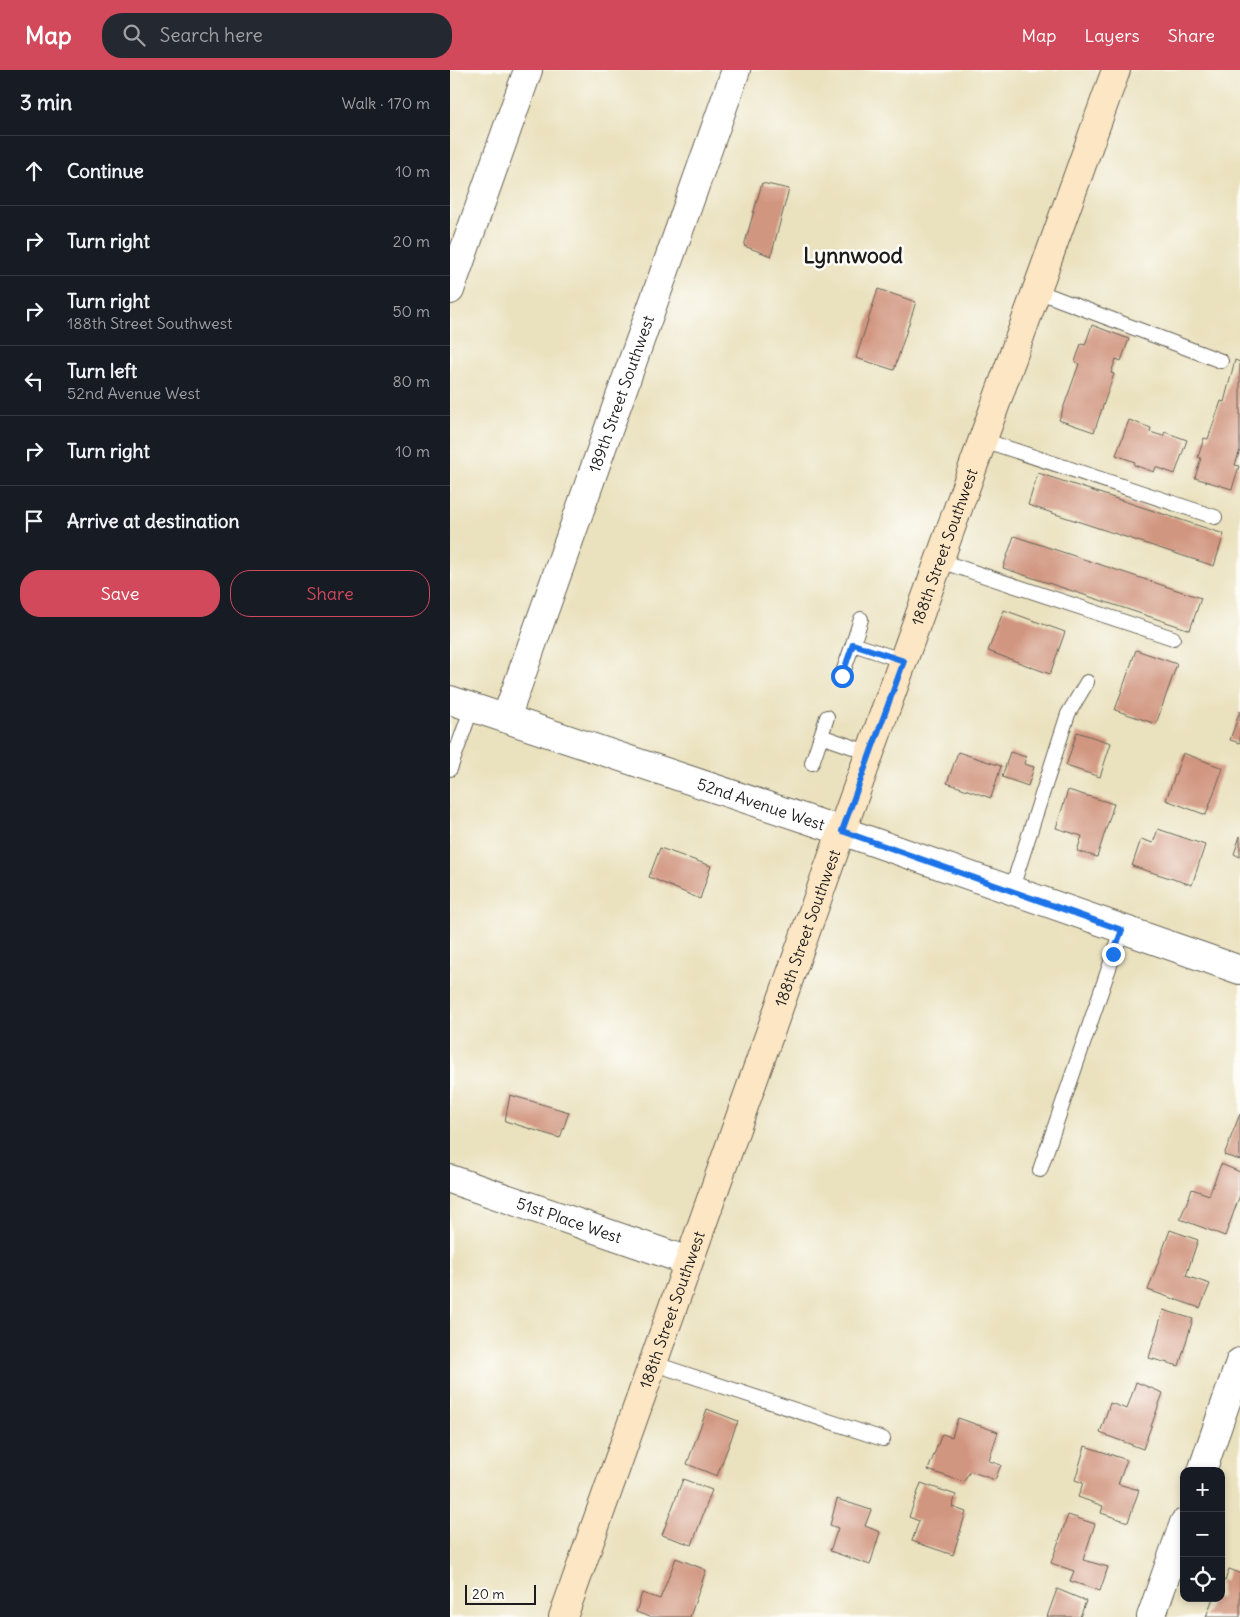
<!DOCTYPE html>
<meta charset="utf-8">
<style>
body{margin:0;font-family:Delius,sans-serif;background:#242831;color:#f1f3f6}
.controls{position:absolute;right:15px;bottom:15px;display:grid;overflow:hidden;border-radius:10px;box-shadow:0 2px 8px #0003}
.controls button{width:45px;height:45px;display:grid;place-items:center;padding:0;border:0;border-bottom:1px solid #363941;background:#171b24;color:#f1f3f6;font:25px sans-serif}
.scale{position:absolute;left:15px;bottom:12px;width:71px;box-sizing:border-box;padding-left:5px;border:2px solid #1c1c1c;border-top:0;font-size:14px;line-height:18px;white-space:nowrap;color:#1c1c1c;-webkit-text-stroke:4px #fdfcf7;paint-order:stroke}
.stop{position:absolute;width:15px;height:15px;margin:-11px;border:4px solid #1a73e8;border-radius:50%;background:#fff}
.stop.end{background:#1a73e8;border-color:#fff;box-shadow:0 1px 5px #0008}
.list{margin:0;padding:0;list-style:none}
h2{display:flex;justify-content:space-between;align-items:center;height:65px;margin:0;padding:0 20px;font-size:21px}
h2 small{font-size:16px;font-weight:400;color:#9ea1a6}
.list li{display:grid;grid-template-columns:32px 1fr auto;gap:15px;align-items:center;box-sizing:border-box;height:70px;padding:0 20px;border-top:1px solid #363941}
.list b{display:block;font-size:19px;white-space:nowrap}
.list p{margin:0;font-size:16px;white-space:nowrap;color:#9ea1a6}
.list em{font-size:16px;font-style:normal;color:#9ea1a6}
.actions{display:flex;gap:10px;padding:15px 20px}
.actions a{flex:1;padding:11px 0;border:1px solid #d1495b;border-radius:20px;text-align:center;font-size:18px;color:#d1495b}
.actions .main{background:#d1495b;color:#fff}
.icon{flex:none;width:28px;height:28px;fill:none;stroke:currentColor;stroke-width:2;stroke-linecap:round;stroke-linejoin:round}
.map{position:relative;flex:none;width:790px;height:1547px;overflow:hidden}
header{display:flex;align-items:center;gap:30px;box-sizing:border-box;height:70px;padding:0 25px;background:#d1495b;color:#fff}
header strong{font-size:24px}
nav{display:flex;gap:28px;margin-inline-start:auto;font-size:18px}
.search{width:350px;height:45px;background:#242831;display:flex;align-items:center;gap:12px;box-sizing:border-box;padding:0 18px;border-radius:20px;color:#9ea1a6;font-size:19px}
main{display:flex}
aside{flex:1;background:#171b24}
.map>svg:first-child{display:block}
</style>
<header>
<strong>Map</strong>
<div class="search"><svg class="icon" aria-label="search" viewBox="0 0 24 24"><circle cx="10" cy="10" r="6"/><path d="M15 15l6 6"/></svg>Search here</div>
<nav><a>Map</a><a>Layers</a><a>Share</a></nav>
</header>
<main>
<aside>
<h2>3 min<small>Walk · 170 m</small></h2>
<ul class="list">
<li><svg class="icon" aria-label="ahead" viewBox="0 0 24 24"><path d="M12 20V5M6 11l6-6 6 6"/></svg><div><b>Continue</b></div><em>10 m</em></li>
<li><svg class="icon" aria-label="right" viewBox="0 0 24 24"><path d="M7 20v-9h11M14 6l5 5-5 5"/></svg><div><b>Turn right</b></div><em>20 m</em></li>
<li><svg class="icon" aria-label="right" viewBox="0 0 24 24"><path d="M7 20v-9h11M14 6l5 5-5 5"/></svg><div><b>Turn right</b><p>188th Street Southwest</p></div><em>50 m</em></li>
<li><svg class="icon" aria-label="left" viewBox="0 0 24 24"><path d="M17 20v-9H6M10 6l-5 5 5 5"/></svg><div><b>Turn left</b><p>52nd Avenue West</p></div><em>80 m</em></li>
<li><svg class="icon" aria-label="right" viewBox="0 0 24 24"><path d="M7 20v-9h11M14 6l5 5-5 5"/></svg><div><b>Turn right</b></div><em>10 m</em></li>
<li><svg class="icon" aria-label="arrive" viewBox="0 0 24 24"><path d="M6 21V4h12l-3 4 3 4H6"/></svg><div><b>Arrive at destination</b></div></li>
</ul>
<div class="actions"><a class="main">Save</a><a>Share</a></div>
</aside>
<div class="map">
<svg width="790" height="1547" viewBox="0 0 790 1547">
<rect width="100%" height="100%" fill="#fdfcf7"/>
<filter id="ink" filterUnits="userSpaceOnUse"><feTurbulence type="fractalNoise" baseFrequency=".02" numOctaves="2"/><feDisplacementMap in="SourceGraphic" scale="10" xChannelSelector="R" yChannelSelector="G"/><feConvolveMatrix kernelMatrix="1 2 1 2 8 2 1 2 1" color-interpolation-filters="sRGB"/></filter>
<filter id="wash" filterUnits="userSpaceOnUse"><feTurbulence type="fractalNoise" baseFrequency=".0096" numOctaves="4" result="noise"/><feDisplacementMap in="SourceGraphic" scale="20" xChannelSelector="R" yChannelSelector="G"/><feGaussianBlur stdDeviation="1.12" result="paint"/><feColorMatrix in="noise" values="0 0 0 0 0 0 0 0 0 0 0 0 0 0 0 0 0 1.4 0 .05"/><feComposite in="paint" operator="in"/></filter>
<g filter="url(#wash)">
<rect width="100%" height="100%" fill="#eae1be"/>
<g id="blocks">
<g fill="#d19680">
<path d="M 312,113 L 339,119 L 321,186 L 294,176 Z"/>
<path d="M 428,219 L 466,232 L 444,300 L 406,288 Z"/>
<path d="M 642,255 L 679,269 L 671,291 L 666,289 L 661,303 L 664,304 L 644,362 L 609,350 L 629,294 L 625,292 L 631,274 L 635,275 Z"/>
<path d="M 785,290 L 790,292 L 790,380 L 785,395 L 789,396 L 782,419 L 745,408 L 751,388 L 748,387 L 754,368 L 758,369 L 771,331 L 774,332 Z"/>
<path d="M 679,350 L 701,358 L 700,362 L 713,366 L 715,362 L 737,370 L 725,404 L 706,397 L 704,402 L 684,395 L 685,392 L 666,385 Z"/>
<path d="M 588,403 L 774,464 L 764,496 L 578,435 Z"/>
<path d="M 564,466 L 751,528 L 740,560 L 553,498 Z"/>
<path d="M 554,540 L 615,562 L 600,604 L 538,581 Z"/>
<path d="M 686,580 L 727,594 L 706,654 L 665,640 Z"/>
<path d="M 790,641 L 790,673 L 780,670 Z"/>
<path d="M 627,662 L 661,673 L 650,707 L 616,696 Z"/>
<path d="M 508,682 L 551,696 L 541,728 L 497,713 Z"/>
<path d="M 560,682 L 576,687 L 574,694 L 584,697 L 578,716 L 552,707 Z"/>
<path d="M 733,683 L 773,698 L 756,745 L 716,730 Z"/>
<path d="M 618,720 L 664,734 L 647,787 L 627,781 L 632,766 L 606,758 Z"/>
<path d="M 708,759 L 755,775 L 742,815 L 682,796 L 691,769 L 703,773 Z"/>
<path d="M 790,766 L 790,787 L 784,784 Z"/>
<path d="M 210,778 L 261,796 L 250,829 L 199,807 Z"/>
<path d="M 60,1025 L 119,1042 L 110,1068 L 55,1051 Z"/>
<path d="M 790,1044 L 790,1090 L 774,1085 Z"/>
<path d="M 771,1094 L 790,1102 L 790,1125 L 775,1166 L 730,1149 L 742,1119 L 759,1125 Z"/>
<path d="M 720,1160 L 748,1170 L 736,1206 L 760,1214 L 750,1238 L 698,1220 Z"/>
<path d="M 713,1240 L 743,1249 L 729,1296 L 699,1288 Z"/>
<path d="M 686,1312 L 713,1323 L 693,1379 L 650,1363 L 660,1333 L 677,1339 Z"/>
<path d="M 257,1339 L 288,1351 L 267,1406 L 237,1394 Z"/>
<path d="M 508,1348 L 548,1362 L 539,1391 L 551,1395 L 545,1410 L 520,1401 L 514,1412 L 478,1400 L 492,1364 L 502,1367 Z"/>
<path d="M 635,1376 L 677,1390 L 668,1414 L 689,1420 L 678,1452 L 651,1443 L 653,1436 L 628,1427 L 633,1413 L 625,1410 Z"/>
<path d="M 233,1409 L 262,1420 L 242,1475 L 212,1465 Z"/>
<path d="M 471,1413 L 506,1425 L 502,1437 L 516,1442 L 503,1485 L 462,1471 L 469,1451 L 459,1447 Z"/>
<path d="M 387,1429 L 421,1440 L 415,1456 L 430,1462 L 420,1495 L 380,1481 L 388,1458 L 380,1455 Z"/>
<path d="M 618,1445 L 645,1454 L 633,1490 L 658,1497 L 650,1521 L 620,1511 L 624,1501 L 601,1493 Z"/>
<path d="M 226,1488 L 256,1500 L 240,1547 L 200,1547 L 186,1542 L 192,1523 L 210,1529 Z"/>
<path d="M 779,1499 L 790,1503 L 790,1547 L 756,1547 L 763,1528 L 771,1528 L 771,1510 L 775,1511 Z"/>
<path d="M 607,1519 L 636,1531 L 630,1547 L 597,1547 Z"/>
</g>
</g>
</g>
<g filter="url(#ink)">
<use href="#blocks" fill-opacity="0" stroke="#646155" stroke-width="1"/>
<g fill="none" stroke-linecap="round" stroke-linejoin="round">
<g stroke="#646155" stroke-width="16">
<g id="lane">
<path d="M 587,221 L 771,291"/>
<path d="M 533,370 L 765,447"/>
<path d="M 490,491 L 723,568"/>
<path d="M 403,574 L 411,549"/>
<path d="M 392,605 L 403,574 L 454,591"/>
<path d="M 371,666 L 377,647"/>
<path d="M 362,693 L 371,666 L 420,683"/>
<path d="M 0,699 L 22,637"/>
<path d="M 561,821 L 618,644 L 637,612"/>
<path d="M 590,1100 L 672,860"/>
<path d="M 202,1293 L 433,1369"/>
</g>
</g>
<g stroke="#646155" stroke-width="30">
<g id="street">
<path d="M 0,220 L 78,0"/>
<path id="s1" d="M 0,630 L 392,761 L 790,900"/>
<path id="s2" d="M 56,648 L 286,0"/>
<path id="s3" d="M 0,1109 L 238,1191"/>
<path d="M 752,1401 L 790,1292"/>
<path d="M 701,1547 L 734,1453"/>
</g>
</g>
<g stroke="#646155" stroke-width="30">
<g id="secondary">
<path id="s4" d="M 113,1547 L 378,799 L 666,0"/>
</g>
</g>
<use href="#lane" stroke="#fff" stroke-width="14"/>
<use href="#street" stroke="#fff" stroke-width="28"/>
<use href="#secondary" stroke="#fce6c4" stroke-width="28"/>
</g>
</g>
<g fill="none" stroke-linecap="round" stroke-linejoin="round" filter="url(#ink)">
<path stroke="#1a73e8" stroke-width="6" d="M 392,606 L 403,574 L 454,591 L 392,761 L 672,860 L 663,884"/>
</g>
<g text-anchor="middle" stroke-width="5" stroke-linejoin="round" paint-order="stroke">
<g font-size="16" fill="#1c1c1c" stroke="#fdfcf7">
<text dy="6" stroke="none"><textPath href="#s2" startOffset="344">189th Street Southwest</textPath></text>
<text dy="6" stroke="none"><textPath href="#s4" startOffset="1136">188th Street Southwest</textPath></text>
<text dy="6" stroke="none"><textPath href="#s1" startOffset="328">52nd Avenue West</textPath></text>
<text dy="6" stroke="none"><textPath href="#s4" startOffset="731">188th Street Southwest</textPath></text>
<text dy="6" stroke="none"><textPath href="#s3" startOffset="126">51st Place West</textPath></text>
<text dy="6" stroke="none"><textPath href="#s4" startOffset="326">188th Street Southwest</textPath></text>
</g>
<g font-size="21" font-weight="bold" fill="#1c1c1c" stroke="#fdfcf7">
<text x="403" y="193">Lynnwood</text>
</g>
</g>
</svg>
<div class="controls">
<button>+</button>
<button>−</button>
<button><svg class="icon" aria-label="locate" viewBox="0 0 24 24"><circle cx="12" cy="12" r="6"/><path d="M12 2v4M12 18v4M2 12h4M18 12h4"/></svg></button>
</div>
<div class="scale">20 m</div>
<div class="stop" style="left:392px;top:606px"></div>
<div class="stop end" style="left:663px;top:884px"></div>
</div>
</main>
